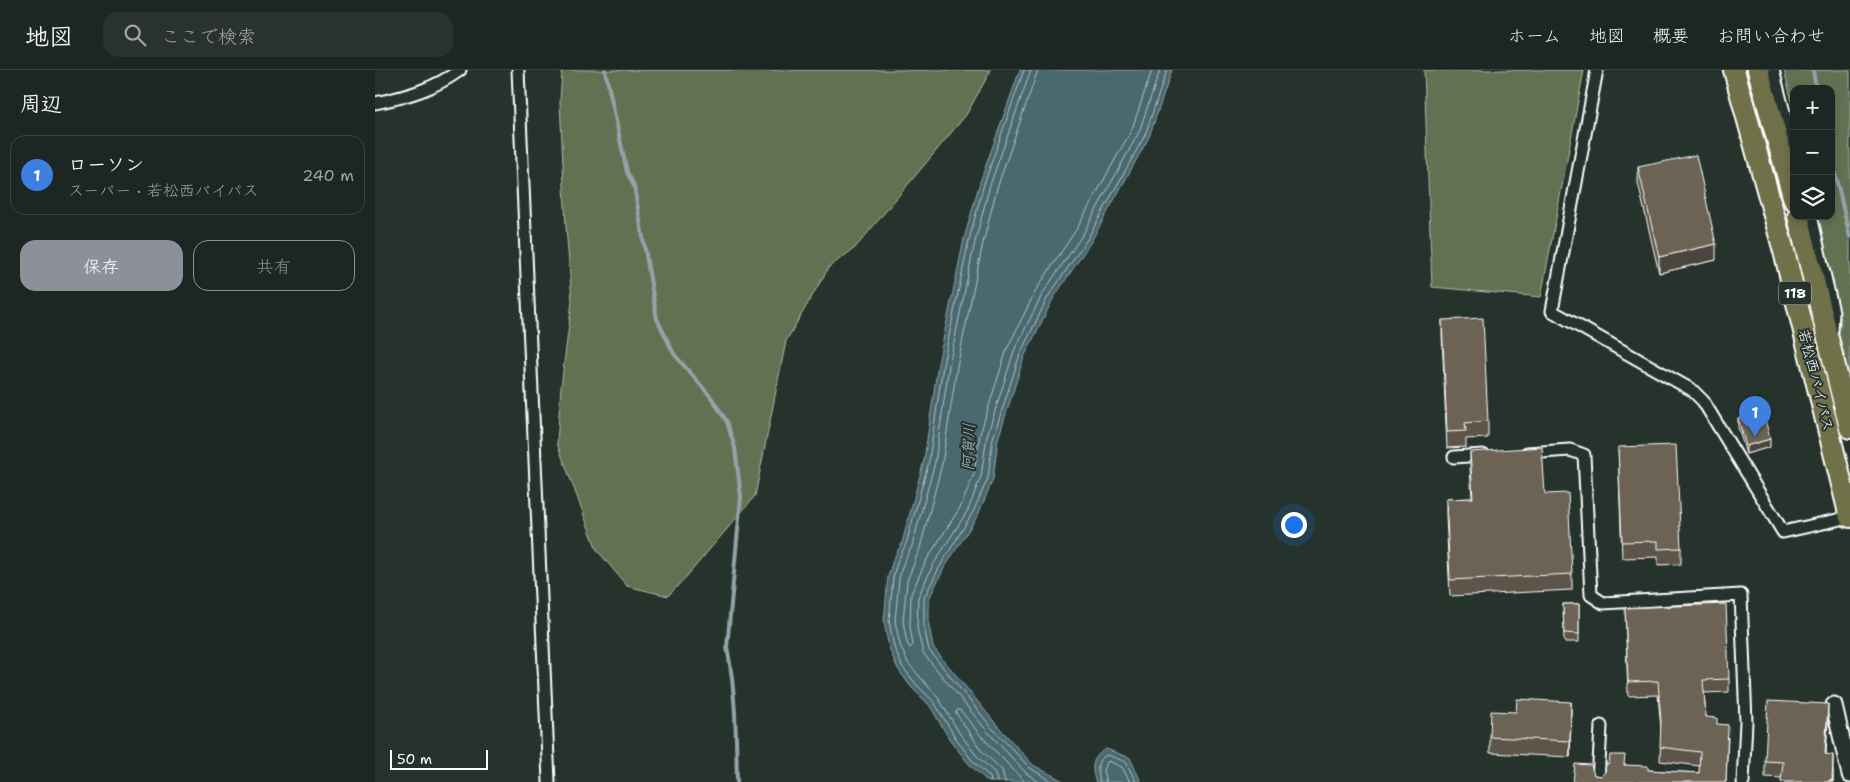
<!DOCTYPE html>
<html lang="ja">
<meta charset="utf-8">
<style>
body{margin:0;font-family:"Shantell Sans","Klee One",sans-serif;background:#29322f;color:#f1f3f6}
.controls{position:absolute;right:15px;top:15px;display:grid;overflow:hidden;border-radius:10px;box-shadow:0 2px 8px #0003}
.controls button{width:45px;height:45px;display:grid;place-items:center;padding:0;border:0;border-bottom:1px solid #3a4340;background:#1c2622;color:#f1f3f6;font:25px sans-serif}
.scale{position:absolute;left:15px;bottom:12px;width:98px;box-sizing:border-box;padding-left:5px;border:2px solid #fff;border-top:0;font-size:14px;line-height:18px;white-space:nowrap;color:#fff;-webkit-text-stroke:4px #26332d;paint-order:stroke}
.you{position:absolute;left:918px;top:454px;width:18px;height:18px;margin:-12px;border:4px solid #fff;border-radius:50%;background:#1a73e8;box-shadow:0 0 0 8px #1a73e833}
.badge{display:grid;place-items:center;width:32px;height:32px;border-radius:50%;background:#8c9099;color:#fff;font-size:16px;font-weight:700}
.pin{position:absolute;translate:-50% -41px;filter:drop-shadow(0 1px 2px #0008)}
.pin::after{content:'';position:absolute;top:26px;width:18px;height:15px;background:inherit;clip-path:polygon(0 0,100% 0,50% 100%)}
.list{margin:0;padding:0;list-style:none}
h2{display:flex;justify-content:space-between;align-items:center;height:65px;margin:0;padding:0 20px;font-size:21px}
h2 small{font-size:16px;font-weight:400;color:#a0a5a5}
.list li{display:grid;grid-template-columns:32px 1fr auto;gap:15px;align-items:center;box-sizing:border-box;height:80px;margin:0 10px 10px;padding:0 10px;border:1px solid #3a4340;border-radius:15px}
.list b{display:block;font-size:19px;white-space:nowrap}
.list p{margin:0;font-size:16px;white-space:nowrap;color:#a0a5a5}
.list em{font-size:16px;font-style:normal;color:#a0a5a5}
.actions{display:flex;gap:10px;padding:15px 20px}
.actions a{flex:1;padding:11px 0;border:1px solid #8c9099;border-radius:15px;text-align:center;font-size:18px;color:#8c9099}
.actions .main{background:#8c9099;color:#fff}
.icon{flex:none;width:28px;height:28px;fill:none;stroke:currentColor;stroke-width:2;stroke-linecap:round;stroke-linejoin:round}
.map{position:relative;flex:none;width:1475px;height:712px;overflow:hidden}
header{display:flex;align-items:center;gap:30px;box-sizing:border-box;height:70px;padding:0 25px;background:#1c2622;border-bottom:1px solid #3a4340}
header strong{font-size:24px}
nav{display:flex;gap:28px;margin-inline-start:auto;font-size:18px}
.search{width:350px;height:45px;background:#29322f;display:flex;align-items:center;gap:12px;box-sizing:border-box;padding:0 18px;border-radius:15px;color:#a0a5a5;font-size:19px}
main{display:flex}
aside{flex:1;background:#1c2622}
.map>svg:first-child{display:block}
</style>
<header>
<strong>地図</strong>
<div class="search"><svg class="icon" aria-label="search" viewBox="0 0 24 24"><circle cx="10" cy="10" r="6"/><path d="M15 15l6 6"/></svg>ここで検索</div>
<nav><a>ホーム</a><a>地図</a><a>概要</a><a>お問い合わせ</a></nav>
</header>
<main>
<aside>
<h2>周辺<small></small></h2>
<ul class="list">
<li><span class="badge" style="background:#3f7fe0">1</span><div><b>ローソン</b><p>スーパー · 若松西バイパス</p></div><em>240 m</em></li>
</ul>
<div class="actions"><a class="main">保存</a><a>共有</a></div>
</aside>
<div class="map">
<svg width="1475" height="712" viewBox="0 0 1475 712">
<rect width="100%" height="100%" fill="#26332d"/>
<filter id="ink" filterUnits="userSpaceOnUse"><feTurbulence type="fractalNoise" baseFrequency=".02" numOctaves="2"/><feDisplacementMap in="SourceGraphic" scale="10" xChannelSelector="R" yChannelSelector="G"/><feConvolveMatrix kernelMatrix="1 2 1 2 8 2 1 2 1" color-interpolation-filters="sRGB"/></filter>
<g filter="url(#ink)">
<g fill="#637152" stroke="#b1b8a8">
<path d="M 187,0 L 616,0 L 591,45 L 480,178 L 454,197 L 411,271 L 380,426 L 312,506 L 293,526 L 252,516 L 222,480 L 182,373 L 186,317 L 197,231 L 191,157 L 185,32 Z"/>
<path d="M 1049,0 L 1209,0 L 1166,227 L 1057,217 Z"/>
<path d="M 1409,0 L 1475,0 L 1475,339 L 1461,282 L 1466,250 L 1443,146 L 1456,146 L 1456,19 L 1419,19 L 1419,40 Z"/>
</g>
<g fill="#49686f" stroke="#92a4a9">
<path d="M 645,0 L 797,0 L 774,67 L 717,170 L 678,229 L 649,287 L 623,369 L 618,409 L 603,445 L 568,500 L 554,529 L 554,556 L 558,577 L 621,654 L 658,695 L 690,712 L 613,712 L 593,693 L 575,670 L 555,636 L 536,617 L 523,599 L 514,578 L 509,552 L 513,507 L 518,490 L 527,473 L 549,390 L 563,294 L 589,169 L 605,112 Z"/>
<path d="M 731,679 L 755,688 L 766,712 L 721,712 C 715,697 717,687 731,679 Z"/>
</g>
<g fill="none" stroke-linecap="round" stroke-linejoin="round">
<g stroke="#b6c3c5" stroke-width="1">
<path d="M 663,0 L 622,118 L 608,173 L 582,297 L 567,394 L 545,478 L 532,511 L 528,551 L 532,573 L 535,578 L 538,575 L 535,557 L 536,524 L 551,491 L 586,436 L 599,404 L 605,364 L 632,279 L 661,220 L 701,160 L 757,59 L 777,0"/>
<path d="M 616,712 L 615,707 L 596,689 L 580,667 L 559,632 L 540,613 L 527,596 L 519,577 L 514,551 L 518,508 L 522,492 L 531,474 L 554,391 L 568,295 L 594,170 L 609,114 L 649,0"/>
<path d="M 622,712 L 620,703 L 601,685 L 585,664 L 564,629 L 533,593 L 525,575 L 520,551 L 524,509 L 528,494 L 537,476 L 560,392 L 574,296 L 600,172 L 615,115 L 656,0"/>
<path d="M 630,712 L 627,700 L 606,680 L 581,643 L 582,640 L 585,640 L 607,667 L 650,712"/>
<path d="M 664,712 L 651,703 L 613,662 L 548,583 L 542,558 L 543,527 L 558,495 L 593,440 L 606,406 L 612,366 L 639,281 L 668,223 L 708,164 L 764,62 L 785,0"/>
<path d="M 678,712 L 655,698 L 617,658 L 554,580 L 549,557 L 549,528 L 564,498 L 598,442 L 613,408 L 618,368 L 645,284 L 673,227 L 713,168 L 770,65 L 792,0"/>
<path d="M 725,712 C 723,700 719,691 732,685 L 751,692 L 761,712"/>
<path d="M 731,712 L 728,700 L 733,691 L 747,697 L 755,712"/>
</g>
<g stroke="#92a4a9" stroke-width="4">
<path d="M 230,0 L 252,102 L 259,116 L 282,249 L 299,284 L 336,327 L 352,352 L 360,378 L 366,427 L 352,577 C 361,621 361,667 362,712"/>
<path d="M 1438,0 L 1441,19"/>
<path d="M 1456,87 L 1475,167"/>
</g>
<g stroke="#fff" stroke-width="15">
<g id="minor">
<path d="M 143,0 L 174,712"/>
<path d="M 1222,0 L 1177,241 L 1317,320 L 1328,331 L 1408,462 L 1475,447"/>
<path d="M 1398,0 L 1419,81"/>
<path d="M 0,33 C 31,27 59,19 85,0"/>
<path d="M 1436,146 L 1458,242 L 1457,260"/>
<path d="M 1152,383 L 1195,380 L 1209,385 L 1216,525 L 1228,533 L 1366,525 L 1371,652 L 1368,712"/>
<path d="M 1079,387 L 1108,385"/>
<path d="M 1223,712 L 1226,656"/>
</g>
</g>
<g stroke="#fff" stroke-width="19">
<path id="tertiary" d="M 1459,635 L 1475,705"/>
</g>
<g stroke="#fff" stroke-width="24">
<g id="trunk">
<path d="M 1359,0 L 1410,185 L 1475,447"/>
<path d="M 1383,0 L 1419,130"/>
<path d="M 1423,146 L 1475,358"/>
</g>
</g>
<use href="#minor" stroke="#26332d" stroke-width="11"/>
<use href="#tertiary" stroke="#26332d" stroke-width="15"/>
<use href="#trunk" stroke="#70704a" stroke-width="20"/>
</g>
<g fill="#5d5549" stroke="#fff">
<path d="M 1263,97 L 1341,190 L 1284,203 L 1263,113 Z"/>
<path d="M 1067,250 L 1113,351 L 1113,368 L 1091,369 L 1091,377 L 1072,378 L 1067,266 Z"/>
<path d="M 1363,348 L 1395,377 L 1371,384 L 1363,357 Z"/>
<path d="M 1243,377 L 1306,478 L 1306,494 L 1283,495 L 1283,487 L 1247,488 Z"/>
<path d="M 1095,382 L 1170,424 L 1197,504 L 1197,520 L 1075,526 L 1071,445 L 1071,429 L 1097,428 L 1095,398 Z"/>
<path d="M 1188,534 L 1204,534 L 1204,572 L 1189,572 Z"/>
<path d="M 1250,538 L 1354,609 L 1354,622 L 1329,623 L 1331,647 L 1342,654 L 1353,668 L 1351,712 L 1198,712 L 1219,705 L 1226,706 L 1250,695 L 1273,700 L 1324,703 L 1325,696 L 1285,691 L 1286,659 L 1283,625 L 1253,626 Z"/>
<path d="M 1141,642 L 1196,648 L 1195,687 L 1115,683 L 1115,667 Z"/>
<path d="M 1453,650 L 1451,684 L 1458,700 L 1458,712 L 1406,712 L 1407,708 L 1390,707 L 1390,691 Z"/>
</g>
<g fill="#4c453c" stroke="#fff">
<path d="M 1341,174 L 1341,190 L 1284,203 L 1284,187 Z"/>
<path d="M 1395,369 L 1395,377 L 1371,384 L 1371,376 Z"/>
<path d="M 1196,632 L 1196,648 L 1195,687 L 1195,671 Z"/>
<path d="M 1453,634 L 1453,650 L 1450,700 L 1450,684 Z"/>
<path d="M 1458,685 L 1458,712 L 1457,712 Z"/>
</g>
<g fill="#6c6355" stroke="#fff">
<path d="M 1321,85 L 1341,174 L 1284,187 L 1263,97 Z"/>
<path d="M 1108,248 L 1113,351 L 1090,353 L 1091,361 L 1072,362 L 1067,250 Z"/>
<path d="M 1388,341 L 1395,369 L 1371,376 L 1363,348 Z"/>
<path d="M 1301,375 L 1306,478 L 1283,479 L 1283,471 L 1247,472 L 1243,377 Z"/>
<path d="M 1167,377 L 1170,424 L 1193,423 L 1197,504 L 1075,510 L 1071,429 L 1098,428 L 1095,382 Z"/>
<path d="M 1188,534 L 1204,534 L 1204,564 L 1189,563 Z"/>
<path d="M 1351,534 L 1354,609 L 1328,610 L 1331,647 L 1342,648 L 1342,654 L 1353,655 L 1351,712 L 1198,712 L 1200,694 L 1216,695 L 1219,705 L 1226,706 L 1230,702 L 1231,694 L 1234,694 L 1235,685 L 1250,685 L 1249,695 L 1273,696 L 1273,700 L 1324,703 L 1325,682 L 1285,677 L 1286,652 L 1283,611 L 1253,612 L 1250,538 Z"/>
<path d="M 1142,629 L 1196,632 L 1195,671 L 1115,667 L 1116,641 L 1141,642 Z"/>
<path d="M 1393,631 L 1453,634 L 1450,684 L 1458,685 L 1457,711 L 1454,710 L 1454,712 L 1406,712 L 1408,692 L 1390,691 Z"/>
</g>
</g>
<g text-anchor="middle" stroke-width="4" stroke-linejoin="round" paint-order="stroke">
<rect fill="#26332d" stroke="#bec2c0" stroke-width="1" x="1404" y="211.5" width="32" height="23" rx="4"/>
<g font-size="14" font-weight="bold" fill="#fff">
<text x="1420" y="228">118</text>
</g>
<g font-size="15" fill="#fff" stroke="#26332d">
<text transform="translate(1441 310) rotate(76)" y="5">若松西バイパス</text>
</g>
<g font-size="16" font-style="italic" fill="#adbbbe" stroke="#26332d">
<text transform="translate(593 377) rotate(-89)" y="6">阿賀川</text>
</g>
</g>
</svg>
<div class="controls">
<button>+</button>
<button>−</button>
<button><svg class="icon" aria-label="layers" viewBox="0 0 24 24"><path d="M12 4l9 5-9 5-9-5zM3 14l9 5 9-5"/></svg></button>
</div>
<div class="scale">50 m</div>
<div class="you"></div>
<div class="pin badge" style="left:1380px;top:367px;background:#3f7fe0">1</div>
</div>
</main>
